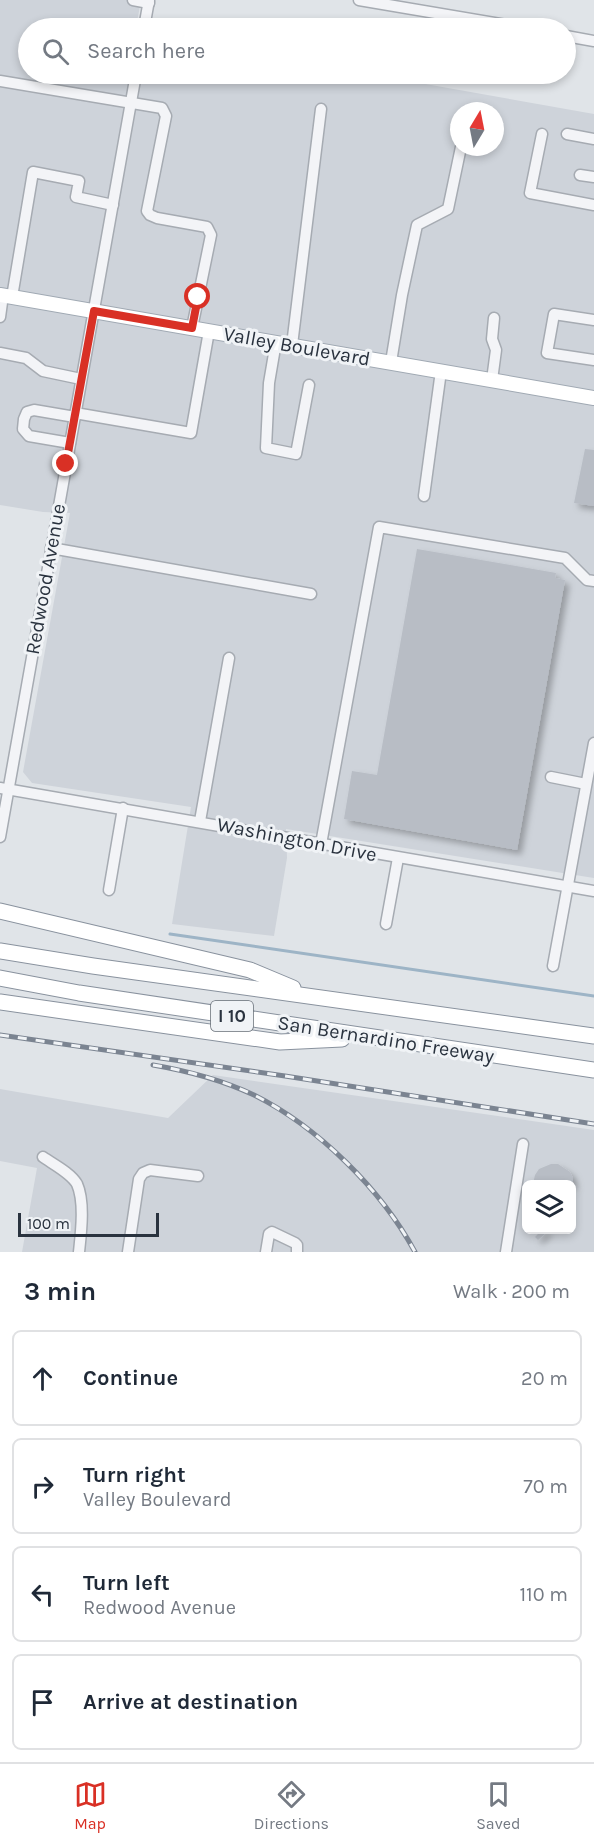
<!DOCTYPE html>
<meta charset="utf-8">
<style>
body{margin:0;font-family:Karla,sans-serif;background:#f6f6f7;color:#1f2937}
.controls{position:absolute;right:18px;bottom:18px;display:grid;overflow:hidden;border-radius:9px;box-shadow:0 3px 9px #0003}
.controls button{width:54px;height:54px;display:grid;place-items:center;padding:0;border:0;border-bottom:2px solid #e0e1e3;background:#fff;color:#1f2937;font:30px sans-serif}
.compass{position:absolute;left:450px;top:102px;width:54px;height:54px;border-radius:50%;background:#fff;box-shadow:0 3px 9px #0003;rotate:10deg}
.scale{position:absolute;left:18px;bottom:15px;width:141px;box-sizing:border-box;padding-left:6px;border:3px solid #2a333f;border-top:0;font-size:16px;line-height:21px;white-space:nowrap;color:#2a333f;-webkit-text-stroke:4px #f0f3f6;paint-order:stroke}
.stop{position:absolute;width:18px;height:18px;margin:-14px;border:4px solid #d93025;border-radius:50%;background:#fff}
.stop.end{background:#d93025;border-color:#fff;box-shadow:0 2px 6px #0008}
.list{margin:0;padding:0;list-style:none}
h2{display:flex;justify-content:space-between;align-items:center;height:78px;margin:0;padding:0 24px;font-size:26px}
h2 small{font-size:20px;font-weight:400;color:#747a83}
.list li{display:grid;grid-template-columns:39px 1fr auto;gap:18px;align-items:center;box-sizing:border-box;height:96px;margin:0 12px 12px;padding:0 12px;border:2px solid #e0e1e3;border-radius:9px}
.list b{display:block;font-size:22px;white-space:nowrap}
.list p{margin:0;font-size:20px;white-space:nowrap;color:#747a83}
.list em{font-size:20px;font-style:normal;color:#747a83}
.icon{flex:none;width:33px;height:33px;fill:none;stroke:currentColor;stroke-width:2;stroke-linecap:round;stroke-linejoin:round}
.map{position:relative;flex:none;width:594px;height:1252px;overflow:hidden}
.search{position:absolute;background:#fff;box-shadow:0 3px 9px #0003;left:18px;right:18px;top:18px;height:66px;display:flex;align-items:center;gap:15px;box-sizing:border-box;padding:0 21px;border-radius:33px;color:#747a83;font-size:22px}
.sheet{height:510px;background:#fff}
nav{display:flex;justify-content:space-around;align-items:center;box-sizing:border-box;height:84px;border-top:2px solid #e0e1e3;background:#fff;font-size:16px;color:#747a83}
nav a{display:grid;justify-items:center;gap:3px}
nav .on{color:#d93025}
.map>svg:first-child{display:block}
</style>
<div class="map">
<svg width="594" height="1252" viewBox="0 0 594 1252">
<defs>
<filter id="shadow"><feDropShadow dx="4.5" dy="4.5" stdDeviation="3" flood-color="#0004"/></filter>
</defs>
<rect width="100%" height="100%" fill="#e0e4e8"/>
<g fill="#ced3da" fill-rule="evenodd">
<path d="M 0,0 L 141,0 L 136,28 L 28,28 L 28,74 L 369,74 L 594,114 L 594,878 L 286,829 L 287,858 L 274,936 L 172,924 L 191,807 L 32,783 L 23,772 L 70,513 L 43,512 L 0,505 ZM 459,111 L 495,111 L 495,147 L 459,147 Z"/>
<path d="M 213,1075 L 594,1130 L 594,1252 L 22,1252 L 37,1168 L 0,1161 L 0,1089 L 168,1118 ZM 526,1184 L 572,1184 L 572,1230 L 526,1230 Z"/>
</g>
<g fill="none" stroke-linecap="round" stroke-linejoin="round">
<path stroke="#9db4c6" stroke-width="3" d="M 170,934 L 594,996"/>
</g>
<g fill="#b8bdc5" filter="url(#shadow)">
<path d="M 585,449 L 594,450 L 594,506 L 574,503 Z"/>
<path d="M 417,549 L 556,573 L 555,578 L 565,580 L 517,850 L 344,819 L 352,771 L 377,775 Z"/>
<path d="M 551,1164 L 558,1164 L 570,1172 L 573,1178 L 573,1191 L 572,1184 L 533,1184 L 535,1175 L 539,1169 Z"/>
<path d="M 542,1230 L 549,1230 L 538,1240 L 535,1237 Z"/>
</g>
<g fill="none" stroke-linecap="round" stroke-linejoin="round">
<g stroke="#a6abb2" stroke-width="13">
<g id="minor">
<path d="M 133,0 L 149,3"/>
<path d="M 359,0 L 524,28"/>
<path d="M 144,28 L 149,0"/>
<path d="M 566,36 L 594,41"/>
<path d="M 0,81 L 162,108 L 166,116 L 147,211 L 150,215 L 157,218 L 207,227 L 211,235 L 192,328"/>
<path d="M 542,134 L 530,193 L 594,205"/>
<path d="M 567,134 L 594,139"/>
<path d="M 580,175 L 594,177"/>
<path d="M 12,297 L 33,172 L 79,181 L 76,197 L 113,205"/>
<path d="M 0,317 L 3,295"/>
<path d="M 594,320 L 554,314 L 547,353 L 594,360"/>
<path d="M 276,342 L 269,383 L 266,448 L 296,454 L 309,385"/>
<path d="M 292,345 L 321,109"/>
<path d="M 0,353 L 26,358 L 43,371 L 81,379"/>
<path d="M 391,362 L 402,295 L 417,225 L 448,209 L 461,147"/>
<path d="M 492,380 L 496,350 L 492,339 L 494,318"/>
<path d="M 75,413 L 191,433 L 209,331"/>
<path d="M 70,443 L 29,436 L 23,429 L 24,419 L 27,412 L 34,410 L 75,417"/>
<path d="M 424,496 L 441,371"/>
<path d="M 51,548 L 311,594"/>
<path d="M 551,777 L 586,784"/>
<path d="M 0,788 L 594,891"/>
<path d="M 200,821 L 229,658"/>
<path d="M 0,837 L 136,74"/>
<path d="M 321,844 L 379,527 L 565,558 L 587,580 L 594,581"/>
<path d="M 109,890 L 123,808"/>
<path d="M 386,924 L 398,858"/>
<path d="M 553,966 L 594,743"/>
<path d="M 43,1157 C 53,1164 71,1173 77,1184 C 85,1202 81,1233 79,1252"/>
<path d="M 128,1252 L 139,1179 L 143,1173 L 150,1170 L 198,1176"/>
<path d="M 266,1252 L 269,1234 L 272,1232 L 295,1243 L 297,1245 L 297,1252"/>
<path d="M 506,1252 L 523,1144"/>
</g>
</g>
<g stroke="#a0a9b3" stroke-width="16">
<path id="major" d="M 0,295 L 594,398"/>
</g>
<g stroke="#89929e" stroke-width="17">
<g id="highway">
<path d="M 0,911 L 250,970 L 293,988"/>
<path d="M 0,951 L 93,966 L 594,1036"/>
<path d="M 0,978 L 79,993 L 594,1070"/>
<path d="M 0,1002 L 280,1042 L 342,1039"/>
</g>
</g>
<use href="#minor" stroke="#f3f4f7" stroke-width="10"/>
<use href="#major" stroke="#fff" stroke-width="14"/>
<use href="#highway" stroke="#fff" stroke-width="15"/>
<g stroke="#7b8491" stroke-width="5">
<g id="rail">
<path d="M 0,1035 L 285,1076 L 594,1124"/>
<path d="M 153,1065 C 188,1071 222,1080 254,1095 C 318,1127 381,1189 415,1252"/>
</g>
</g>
<use href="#rail" stroke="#f0f3f6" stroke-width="3" stroke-dasharray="9" stroke-linecap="butt"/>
</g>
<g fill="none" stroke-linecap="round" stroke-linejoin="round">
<path stroke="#d93025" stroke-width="8" d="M 66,464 L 94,311 L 192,328 L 198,297"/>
</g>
<g text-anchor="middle" stroke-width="6" stroke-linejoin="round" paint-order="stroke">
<rect fill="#f0f3f6" stroke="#656d76" stroke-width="1.5" x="211" y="1001" width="42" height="30" rx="4.5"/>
<g font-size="18" font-weight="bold" fill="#2a333f">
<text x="232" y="1022">I 10</text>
</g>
<g font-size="20" fill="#2a333f" stroke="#f0f3f6">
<text transform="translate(297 346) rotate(10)" y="7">Valley Boulevard</text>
<text transform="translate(45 579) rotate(-80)" y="7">Redwood Avenue</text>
<text transform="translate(297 839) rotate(11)" y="7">Washington Drive</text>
<text transform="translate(386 1039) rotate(9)" y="7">San Bernardino Freeway</text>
</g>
</g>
</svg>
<div class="controls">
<button><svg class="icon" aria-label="layers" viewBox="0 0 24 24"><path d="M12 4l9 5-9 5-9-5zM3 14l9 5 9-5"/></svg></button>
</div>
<svg class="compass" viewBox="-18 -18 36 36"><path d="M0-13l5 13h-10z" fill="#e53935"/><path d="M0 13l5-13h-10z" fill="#747a83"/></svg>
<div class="scale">100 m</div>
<div class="stop" style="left:198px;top:297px"></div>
<div class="stop end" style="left:66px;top:464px"></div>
<div class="search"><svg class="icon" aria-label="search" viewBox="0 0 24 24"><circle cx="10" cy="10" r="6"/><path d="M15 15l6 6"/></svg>Search here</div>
</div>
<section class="sheet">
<h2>3 min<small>Walk · 200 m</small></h2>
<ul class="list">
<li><svg class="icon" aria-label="ahead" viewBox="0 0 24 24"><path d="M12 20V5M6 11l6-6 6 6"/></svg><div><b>Continue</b></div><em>20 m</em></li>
<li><svg class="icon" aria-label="right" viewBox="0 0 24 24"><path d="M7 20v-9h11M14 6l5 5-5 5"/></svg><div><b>Turn right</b><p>Valley Boulevard</p></div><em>70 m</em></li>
<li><svg class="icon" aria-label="left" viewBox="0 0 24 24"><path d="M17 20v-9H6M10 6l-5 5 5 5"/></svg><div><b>Turn left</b><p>Redwood Avenue</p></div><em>110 m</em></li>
<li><svg class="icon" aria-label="arrive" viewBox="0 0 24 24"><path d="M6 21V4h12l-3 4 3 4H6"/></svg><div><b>Arrive at destination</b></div></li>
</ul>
</section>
<nav>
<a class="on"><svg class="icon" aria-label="map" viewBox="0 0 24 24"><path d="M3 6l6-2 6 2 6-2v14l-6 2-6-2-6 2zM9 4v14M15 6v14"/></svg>Map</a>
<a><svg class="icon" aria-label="directions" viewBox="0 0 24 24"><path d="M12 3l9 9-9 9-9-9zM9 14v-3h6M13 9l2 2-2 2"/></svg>Directions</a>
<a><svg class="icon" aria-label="saved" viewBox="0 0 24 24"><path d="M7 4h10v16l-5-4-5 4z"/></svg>Saved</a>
</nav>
